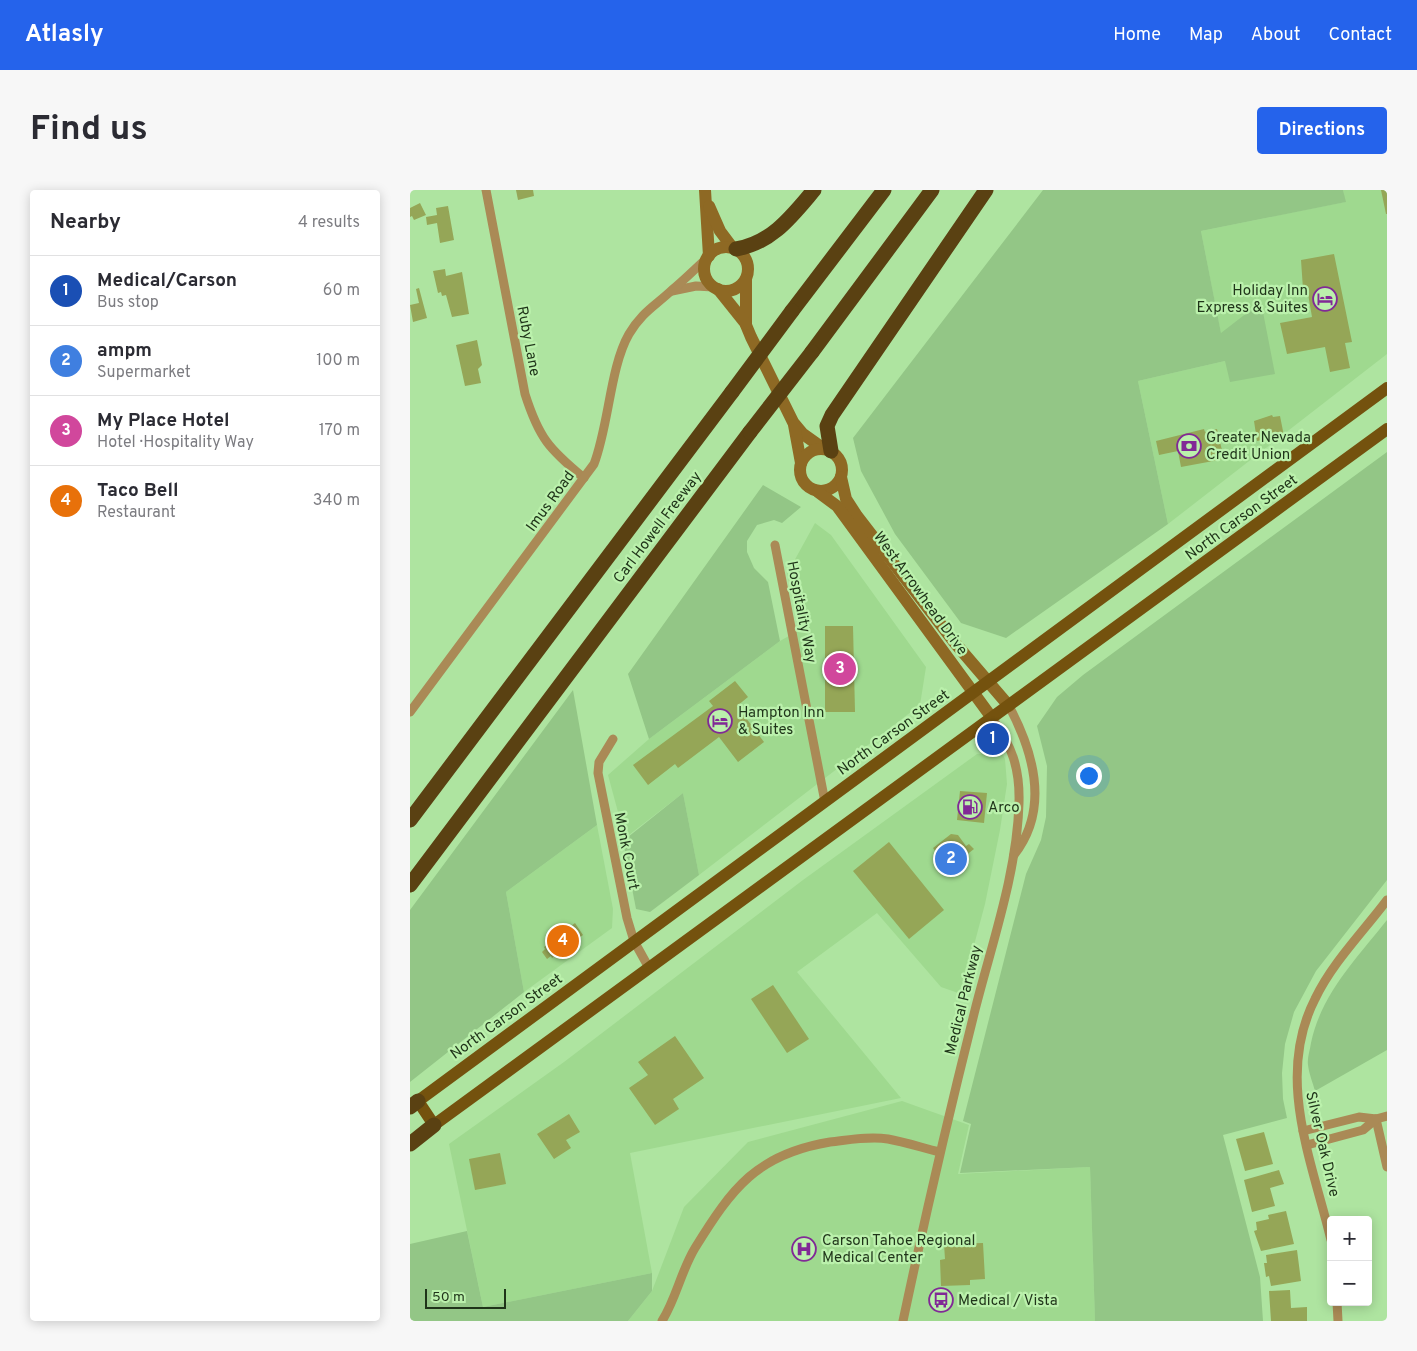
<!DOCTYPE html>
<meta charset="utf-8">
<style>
body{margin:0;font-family:Overpass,sans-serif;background:#f7f7f7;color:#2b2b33}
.controls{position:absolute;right:15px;bottom:15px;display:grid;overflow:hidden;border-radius:5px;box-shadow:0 2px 12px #0003}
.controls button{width:45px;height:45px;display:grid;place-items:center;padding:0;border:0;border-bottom:1px solid #e1e1e2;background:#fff;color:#2b2b33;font:25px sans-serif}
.scale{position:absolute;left:15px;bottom:12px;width:81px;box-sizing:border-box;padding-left:5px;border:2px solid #1f3419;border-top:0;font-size:14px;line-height:18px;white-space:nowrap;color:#1f3419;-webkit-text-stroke:4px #bbf1ac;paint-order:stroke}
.you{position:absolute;left:678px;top:585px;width:18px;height:18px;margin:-12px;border:4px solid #fff;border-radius:50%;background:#1a73e8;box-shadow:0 0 0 8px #1a73e833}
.badge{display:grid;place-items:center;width:32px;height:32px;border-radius:50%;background:#2563eb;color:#fff;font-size:16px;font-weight:700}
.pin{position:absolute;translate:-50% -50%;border:2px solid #fff;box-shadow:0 1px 5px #0006}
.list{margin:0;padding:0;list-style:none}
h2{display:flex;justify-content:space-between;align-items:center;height:65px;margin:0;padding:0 20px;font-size:21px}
h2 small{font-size:16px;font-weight:400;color:#7c7c81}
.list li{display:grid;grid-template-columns:32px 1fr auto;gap:15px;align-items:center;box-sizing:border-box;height:70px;padding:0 20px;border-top:1px solid #e1e1e2}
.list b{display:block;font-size:19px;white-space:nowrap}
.list p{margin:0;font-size:16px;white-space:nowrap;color:#7c7c81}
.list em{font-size:16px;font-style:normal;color:#7c7c81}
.map{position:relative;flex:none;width:977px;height:1131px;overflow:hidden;border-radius:5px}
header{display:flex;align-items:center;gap:30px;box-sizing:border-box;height:70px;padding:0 25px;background:#2563eb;color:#fff}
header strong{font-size:24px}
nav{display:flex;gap:28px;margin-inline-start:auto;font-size:18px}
.intro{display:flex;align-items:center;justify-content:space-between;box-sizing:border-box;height:120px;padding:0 30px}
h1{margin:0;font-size:35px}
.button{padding:12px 22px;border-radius:5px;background:#2563eb;color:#fff;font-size:18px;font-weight:700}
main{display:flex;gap:30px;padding:0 30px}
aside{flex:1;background:#fff;border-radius:5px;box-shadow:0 2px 12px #0003}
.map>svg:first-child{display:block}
</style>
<header>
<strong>Atlasly</strong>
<nav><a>Home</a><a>Map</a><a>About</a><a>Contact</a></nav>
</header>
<div class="intro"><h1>Find us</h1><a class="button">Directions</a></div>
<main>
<aside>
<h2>Nearby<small>4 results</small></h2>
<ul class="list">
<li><span class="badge" style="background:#1a4fb4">1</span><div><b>Medical/Carson</b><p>Bus stop</p></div><em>60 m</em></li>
<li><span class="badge" style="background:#3f7fe0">2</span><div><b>ampm</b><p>Supermarket</p></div><em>100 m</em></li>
<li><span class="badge" style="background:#d1479c">3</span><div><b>My Place Hotel</b><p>Hotel · Hospitality Way</p></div><em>170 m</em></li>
<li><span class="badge" style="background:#e8710a">4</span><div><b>Taco Bell</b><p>Restaurant</p></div><em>340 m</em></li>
</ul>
</aside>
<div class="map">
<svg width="977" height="1131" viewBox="0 0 977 1131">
<rect width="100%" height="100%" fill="#aee4a0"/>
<g fill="#9fd98f">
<path d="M 933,0 L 977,0 L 977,164 L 758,334 L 728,191 L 815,171 L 851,113 L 811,144 L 791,41 L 935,12 Z"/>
<path d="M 405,333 L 421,345 L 516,477 L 510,515 L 289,685 L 273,603 L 215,648 L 198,585 L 239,549 L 370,451 L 391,439 L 377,384 Z"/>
<path d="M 592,563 L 595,569 L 597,594 L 590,640 L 575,714 L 551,804 L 531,797 L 467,723 L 387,782 L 491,908 L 220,963 L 242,1083 L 73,1117 L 39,954 L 154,872 L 393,690 L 567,564 Z"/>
<path d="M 187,635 L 203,719 L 202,738 L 114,802 L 96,702 Z"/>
<path d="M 492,911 L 559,935 L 548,984 L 680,977 L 685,1131 L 218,1131 L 242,1101 L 274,1017 L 338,952 Z"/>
</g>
<g fill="#93c686">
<path d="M 633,0 L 933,0 L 936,12 L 791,41 L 811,143 L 851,112 L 865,184 L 820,192 L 815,171 L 728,191 L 758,334 L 596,448 L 551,433 L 485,344 L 451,281 L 443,248 Z"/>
<path d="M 977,262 L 977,690 L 906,781 L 884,822 L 875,854 L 872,883 L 873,909 L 877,928 L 813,945 L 850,1087 L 853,1131 L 685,1131 L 680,977 L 550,983 L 561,934 L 553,931 L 616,684 L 631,650 L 636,627 L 637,576 L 627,536 L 647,507 L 673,485 Z"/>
<path d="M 353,295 L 391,317 L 372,333 L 364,330 L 347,335 L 337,351 L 337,362 L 344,378 L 358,392 L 370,451 L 239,549 L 218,484 Z"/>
<path d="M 163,500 L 187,635 L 96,702 L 114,802 L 0,892 L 0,720 Z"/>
<path d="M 273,603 L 289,685 L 240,722 L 226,719 L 213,651 Z"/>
<path d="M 977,730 L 977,860 L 905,901 C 903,893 899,884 898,875 C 897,868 900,860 901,853 C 911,804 947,768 977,730 Z"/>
<path d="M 57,1041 L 73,1117 L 242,1083 L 242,1101 L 218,1131 L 0,1131 L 0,1054 Z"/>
</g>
<g fill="#95a657">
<path d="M 106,0 L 123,0 L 124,6 L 108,10 Z"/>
<path d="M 971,0 L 977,0 L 977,24 L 976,24 Z"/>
<path d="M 10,13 L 16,25 L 4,30 L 2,26 L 0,27 L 0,18 Z"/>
<path d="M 38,16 L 44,50 L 30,53 L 27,33 L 17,35 L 16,27 L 27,25 L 26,18 Z"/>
<path d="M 924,64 L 942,152 L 935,153 L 940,178 L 920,182 L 915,157 L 877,164 L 870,133 L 902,127 L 897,98 L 893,99 L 891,70 Z"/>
<path d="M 35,79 L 36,86 L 52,82 L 59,124 L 42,127 L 36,105 L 32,106 L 31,102 L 28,103 L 23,81 Z"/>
<path d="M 9,98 L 17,128 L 3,132 L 0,115 L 9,113 L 6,99 Z"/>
<path d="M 67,150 L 72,175 L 68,179 L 71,193 L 55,196 L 46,155 Z"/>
<path d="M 862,225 L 863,227 L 870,226 L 874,246 L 847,251 L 844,231 Z"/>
<path d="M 794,239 L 795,242 L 807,239 L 814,269 L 771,277 L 768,261 L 749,265 L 746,251 Z"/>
<path d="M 415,436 L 443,436 L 445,522 L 415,522 Z"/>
<path d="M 325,491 L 338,507 L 327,516 L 354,552 L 328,572 L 309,547 L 268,578 L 265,574 L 238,595 L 223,575 L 303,516 L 299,511 Z"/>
<path d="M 550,601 L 577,603 L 574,633 L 547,630 Z"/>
<path d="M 541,644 L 548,645 L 556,656 L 559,654 L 564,659 L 538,679 L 523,658 Z"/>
<path d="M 479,652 L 534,720 L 499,749 L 443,681 Z"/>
<path d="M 165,733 L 173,745 L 142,768 L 141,766 L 137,769 L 132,762 L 135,759 L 134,757 Z"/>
<path d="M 363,795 L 399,849 L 377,863 L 341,809 Z"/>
<path d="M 265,846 L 294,888 L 263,909 L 269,919 L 245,935 L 219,898 L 238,885 L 228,872 Z"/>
<path d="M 159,924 L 170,942 L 156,950 L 161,958 L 144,969 L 127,944 Z"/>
<path d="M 854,942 L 863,974 L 835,981 L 826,949 Z"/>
<path d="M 90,963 L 96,994 L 65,1000 L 59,969 Z"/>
<path d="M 869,980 L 874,994 L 860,998 L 865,1016 L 842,1022 L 834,990 Z"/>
<path d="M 876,1021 L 884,1054 L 851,1061 L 844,1041 L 847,1040 L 846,1032 L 859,1029 L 858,1025 Z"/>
<path d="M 573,1053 L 575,1089 L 560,1090 L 560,1095 L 531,1096 L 530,1070 L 535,1069 L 534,1054 Z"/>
<path d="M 887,1060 L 891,1091 L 861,1096 L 859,1086 L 856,1087 L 854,1073 L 857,1073 L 856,1065 Z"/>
<path d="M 880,1100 L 881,1118 L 897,1117 L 897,1131 L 861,1131 L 859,1101 Z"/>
</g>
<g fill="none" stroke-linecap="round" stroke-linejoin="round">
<g stroke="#aa8a56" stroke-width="9">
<path d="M 76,0 L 115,204 C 129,248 139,259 174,288"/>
<path d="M 262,101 L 286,96 L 303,97"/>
<path d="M 365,355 L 415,612"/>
<path d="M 599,516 C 624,563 640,619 604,665"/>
<path d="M 0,522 L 184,274 C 199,235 200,177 219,144 C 232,122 245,116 262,100 C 274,90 285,79 296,69"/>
<path d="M 203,549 L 189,572 L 188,583 L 217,728 L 224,751 L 239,778"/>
<path d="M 966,929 L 977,977"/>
<path d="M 893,941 L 949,927 L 966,929"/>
<path d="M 897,955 L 953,940 L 966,929 L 977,926"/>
<path d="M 921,1050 C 902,971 865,887 905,809 C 922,773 953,742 977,710"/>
<path d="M 927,1112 L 928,1131"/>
<path d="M 252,1131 C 266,1109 271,1081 285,1058 C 322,998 347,964 420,952 C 439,950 459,946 478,949 C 495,952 513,958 530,962"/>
<path d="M 493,1131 C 515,1027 539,923 565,820 C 582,753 607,683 609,613 C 610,578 602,556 582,528"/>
</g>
<g stroke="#8e6924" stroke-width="12">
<path d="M 295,0 L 299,66"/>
<path d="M 299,16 L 310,41 L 322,57"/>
<circle cx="316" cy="79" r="22"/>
<path d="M 336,90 L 336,135 L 341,147 L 383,232 L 393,244 L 414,259"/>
<path d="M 308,99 L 336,134"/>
<path d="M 384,235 L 391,273"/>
<circle cx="411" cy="280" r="21"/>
<path d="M 431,287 L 436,309 L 447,326 L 545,453 L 599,516"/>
<path d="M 408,302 L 427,316 L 582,528"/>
</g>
<path stroke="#74520e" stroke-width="12" d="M 977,198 L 8,911 L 24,935 L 977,239"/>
<g stroke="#5a4112" stroke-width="15">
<path d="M 326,59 C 362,53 382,26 404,0"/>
<path d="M 382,121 L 474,0"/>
<path d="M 402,162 L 522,0"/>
<path d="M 421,261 L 417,236 L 422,225 L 576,0"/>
<path d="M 0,630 L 322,202"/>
<path d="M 0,695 L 340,242"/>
<path d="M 0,917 L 8,911"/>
<path d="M 0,954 L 24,935"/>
</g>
<g stroke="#5a4112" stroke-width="15">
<path d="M 322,202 L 382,121"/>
<path d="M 340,242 L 402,162"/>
</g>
</g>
<defs>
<g id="hotel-ring" transform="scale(1.25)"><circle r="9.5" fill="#bbf1ac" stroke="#812996" stroke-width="1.5"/><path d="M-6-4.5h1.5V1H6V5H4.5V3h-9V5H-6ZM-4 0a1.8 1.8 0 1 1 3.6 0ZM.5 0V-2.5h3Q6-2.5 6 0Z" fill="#812996"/></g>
<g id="bank-ring" transform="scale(1.25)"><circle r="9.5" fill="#bbf1ac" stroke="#812996" stroke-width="1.5"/><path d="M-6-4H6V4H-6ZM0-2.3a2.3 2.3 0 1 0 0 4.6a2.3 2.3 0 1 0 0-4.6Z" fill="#812996"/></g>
<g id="fuel-ring" transform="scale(1.25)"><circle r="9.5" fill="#bbf1ac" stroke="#812996" stroke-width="1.5"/><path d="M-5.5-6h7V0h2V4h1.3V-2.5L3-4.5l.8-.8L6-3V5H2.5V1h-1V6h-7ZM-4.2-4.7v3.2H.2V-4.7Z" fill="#812996"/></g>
<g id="hospital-ring" transform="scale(1.25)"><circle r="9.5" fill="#bbf1ac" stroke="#812996" stroke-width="1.5"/><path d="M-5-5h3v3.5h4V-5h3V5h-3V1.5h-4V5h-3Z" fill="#812996"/></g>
<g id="bus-ring" transform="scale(1.25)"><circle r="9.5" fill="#bbf1ac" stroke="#812996" stroke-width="1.5"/><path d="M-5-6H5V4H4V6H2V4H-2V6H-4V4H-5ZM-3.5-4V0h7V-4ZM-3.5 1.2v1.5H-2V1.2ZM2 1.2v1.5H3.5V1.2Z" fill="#812996"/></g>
</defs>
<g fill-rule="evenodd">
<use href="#hotel-ring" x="915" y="109"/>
<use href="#bank-ring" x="779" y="256"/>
<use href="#hotel-ring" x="310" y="531"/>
<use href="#fuel-ring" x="560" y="617"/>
<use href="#hospital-ring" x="394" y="1059"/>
<use href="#bus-ring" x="531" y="1110"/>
</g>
<g text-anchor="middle" stroke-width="4.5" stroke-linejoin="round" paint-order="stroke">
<g font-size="15" fill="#1f3419" stroke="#bbf1ac" text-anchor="start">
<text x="898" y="105" text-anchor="end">Holiday Inn<tspan x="898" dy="17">Express &amp; Suites</tspan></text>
<text x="796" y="252">Greater Nevada<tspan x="796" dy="17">Credit Union</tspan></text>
<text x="328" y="527">Hampton Inn<tspan x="328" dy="17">&amp; Suites</tspan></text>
<text x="578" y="622">Arco</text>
<text x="412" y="1055">Carson Tahoe Regional<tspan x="412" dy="17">Medical Center</tspan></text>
<text x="548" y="1115">Medical / Vista</text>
</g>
<g font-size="15" fill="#1f3419" stroke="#bbf1ac">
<text transform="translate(119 151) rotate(79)" y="5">Ruby Lane</text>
<text transform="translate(140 311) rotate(-54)" y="5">Imus Road</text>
<text transform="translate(831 327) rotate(-36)" y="5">North Carson Street</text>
<text transform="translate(247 337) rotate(-53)" y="5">Carl Howell Freeway</text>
<text transform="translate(511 403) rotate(54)" y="5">West Arrowhead Drive</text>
<text transform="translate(392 422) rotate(79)" y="5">Hospitality Way</text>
<text transform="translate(483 542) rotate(-36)" y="5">North Carson Street</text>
<text transform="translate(217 661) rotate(79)" y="5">Monk Court</text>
<text transform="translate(553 810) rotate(-76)" y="5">Medical Parkway</text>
<text transform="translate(96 826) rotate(-36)" y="5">North Carson Street</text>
<text transform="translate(913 954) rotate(77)" y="5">Silver Oak Drive</text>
</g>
</g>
</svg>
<div class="controls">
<button>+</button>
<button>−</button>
</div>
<div class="scale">50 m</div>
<div class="you"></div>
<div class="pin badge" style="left:583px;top:549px;background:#1a4fb4">1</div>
<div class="pin badge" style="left:541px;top:669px;background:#3f7fe0">2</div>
<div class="pin badge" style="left:430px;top:479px;background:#d1479c">3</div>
<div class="pin badge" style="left:153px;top:751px;background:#e8710a">4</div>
</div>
</main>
